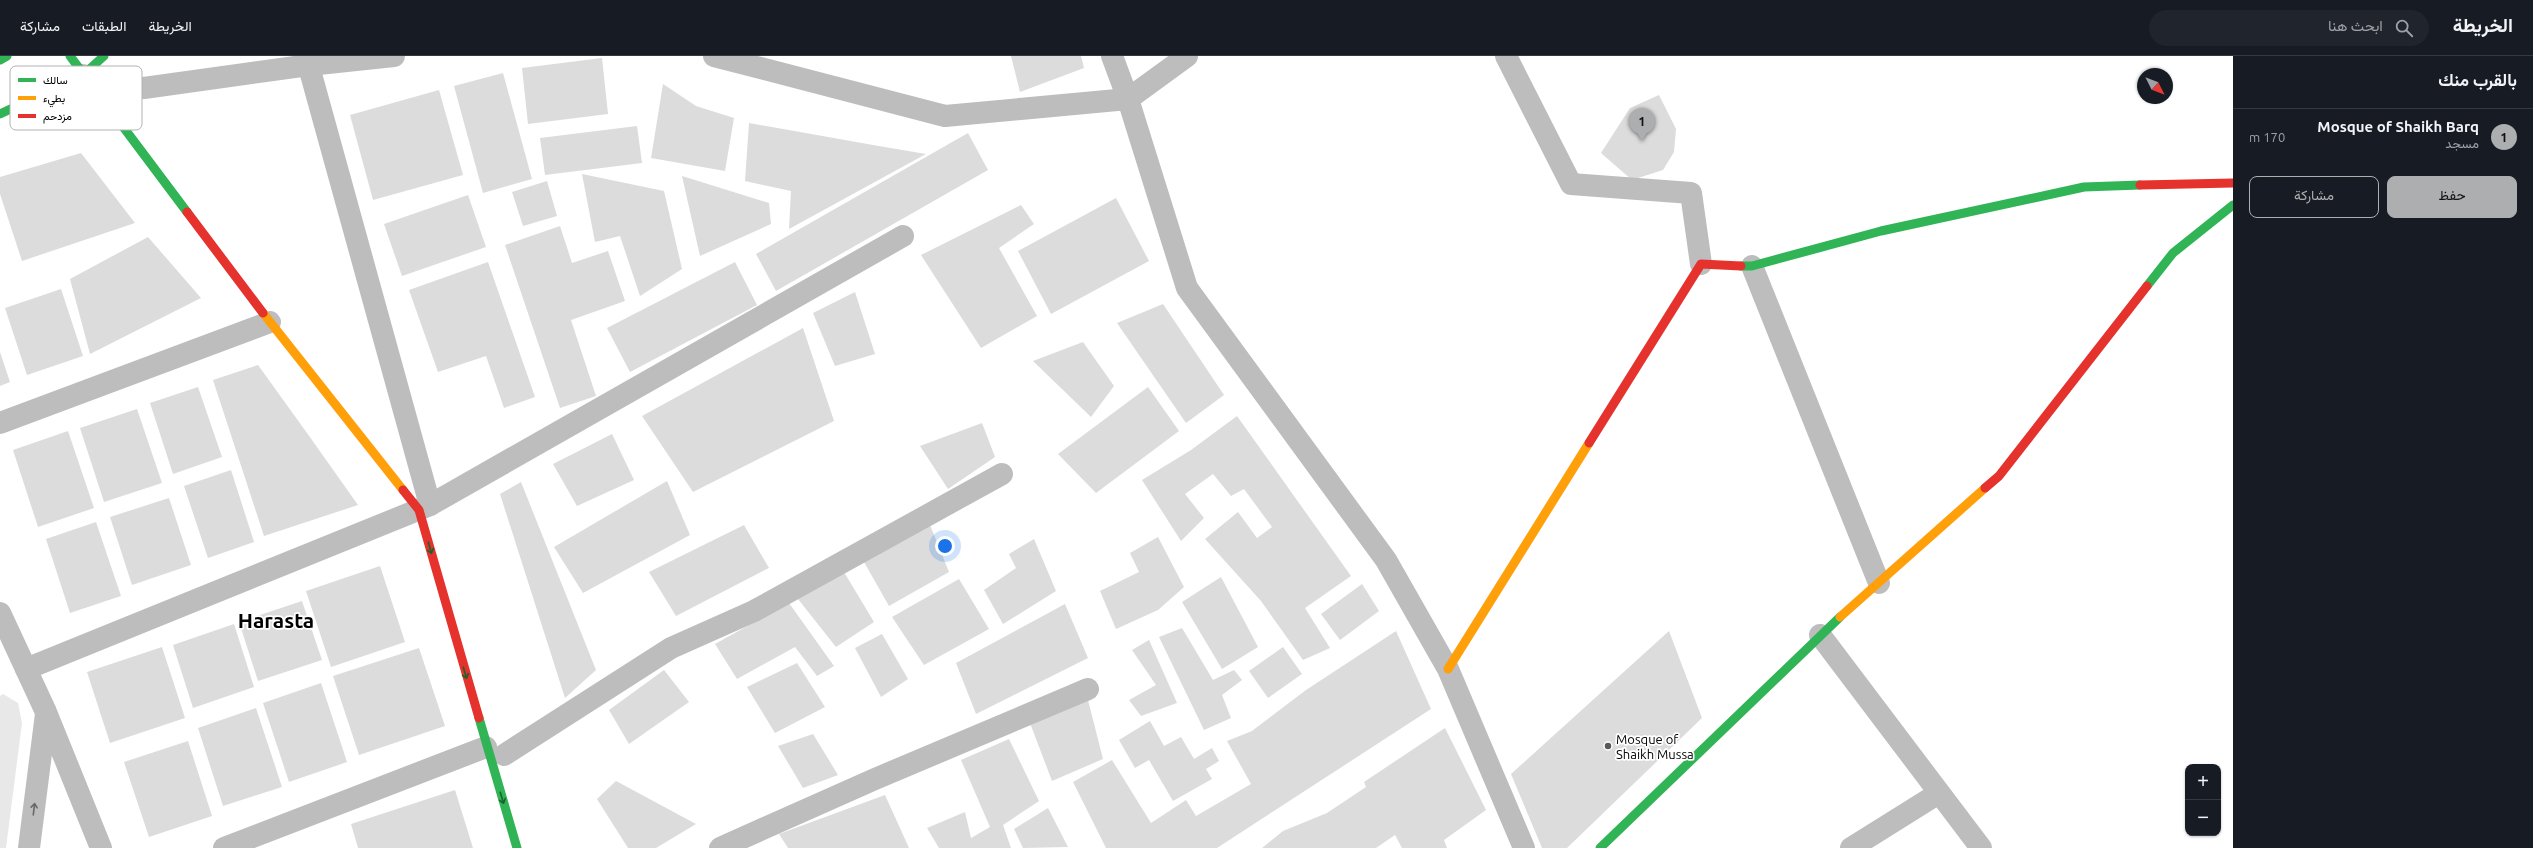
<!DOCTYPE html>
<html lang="ar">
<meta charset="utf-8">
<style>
body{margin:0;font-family:Ubuntu,Vazirmatn,sans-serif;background:#20242c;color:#f1f3f6;direction:rtl}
.controls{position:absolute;right:12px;bottom:12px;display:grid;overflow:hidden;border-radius:8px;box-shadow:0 1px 3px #0004}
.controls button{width:36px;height:36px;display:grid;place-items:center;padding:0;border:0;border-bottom:1px solid #363941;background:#171b24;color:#f1f3f6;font:20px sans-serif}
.compass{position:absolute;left:2137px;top:12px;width:36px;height:36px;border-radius:50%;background:#171b24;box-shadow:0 1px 3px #0004;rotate:132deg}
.you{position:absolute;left:945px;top:490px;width:14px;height:14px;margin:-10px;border:3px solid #fff;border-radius:50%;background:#1a73e8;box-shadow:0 0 0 6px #1a73e833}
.badge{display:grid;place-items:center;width:26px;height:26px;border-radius:50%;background:#adaeaf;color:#111;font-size:13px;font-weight:700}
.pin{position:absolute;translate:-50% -33px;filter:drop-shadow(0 1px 2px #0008)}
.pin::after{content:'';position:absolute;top:21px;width:14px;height:12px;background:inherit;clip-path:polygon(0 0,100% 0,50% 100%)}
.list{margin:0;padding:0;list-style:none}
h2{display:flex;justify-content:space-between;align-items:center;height:52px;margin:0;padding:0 16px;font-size:17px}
h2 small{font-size:13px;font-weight:400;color:#9ea1a6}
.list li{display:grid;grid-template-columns:26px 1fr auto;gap:12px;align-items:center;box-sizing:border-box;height:56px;padding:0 16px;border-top:1px solid #363941}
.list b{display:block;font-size:15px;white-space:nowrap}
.list p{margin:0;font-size:13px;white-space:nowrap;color:#9ea1a6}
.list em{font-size:13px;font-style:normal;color:#9ea1a6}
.actions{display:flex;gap:8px;padding:12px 16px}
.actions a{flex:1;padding:9px 0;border:1px solid #adaeaf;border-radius:8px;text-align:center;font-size:14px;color:#adaeaf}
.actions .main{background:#adaeaf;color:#111}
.icon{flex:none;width:22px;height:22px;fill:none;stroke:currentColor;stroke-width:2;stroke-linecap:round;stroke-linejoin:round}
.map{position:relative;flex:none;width:2233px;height:792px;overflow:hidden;direction:ltr}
header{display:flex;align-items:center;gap:24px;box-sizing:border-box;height:56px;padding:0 20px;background:#171b24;border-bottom:1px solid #363941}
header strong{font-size:19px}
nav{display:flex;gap:22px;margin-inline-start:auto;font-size:14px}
.search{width:280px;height:36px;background:#20242c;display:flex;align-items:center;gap:10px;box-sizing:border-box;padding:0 14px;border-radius:22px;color:#9ea1a6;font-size:15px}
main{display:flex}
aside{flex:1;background:#171b24}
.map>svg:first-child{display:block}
</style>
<header>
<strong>الخريطة</strong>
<div class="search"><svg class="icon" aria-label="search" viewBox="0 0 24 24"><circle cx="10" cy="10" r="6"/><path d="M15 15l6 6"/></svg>ابحث هنا</div>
<nav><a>الخريطة</a><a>الطبقات</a><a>مشاركة</a></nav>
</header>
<main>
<aside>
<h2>بالقرب منك<small></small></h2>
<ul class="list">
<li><span class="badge">1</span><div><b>Mosque of Shaikh Barq</b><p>مسجد</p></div><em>170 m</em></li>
</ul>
<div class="actions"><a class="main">حفظ</a><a>مشاركة</a></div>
</aside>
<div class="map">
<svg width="2233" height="792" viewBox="0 0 2233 792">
<rect width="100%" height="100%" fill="#fff"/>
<path fill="#e8e8e8" d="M 3,638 L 18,647 L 22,667 L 6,792 L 0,792 L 0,640 Z"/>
<g fill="#dcdcdc">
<path d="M 1011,0 L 1081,0 L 1084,12 L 1020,36 Z"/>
<path d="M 602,2 L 608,58 L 528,68 L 522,12 Z"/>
<path d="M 503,17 L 532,123 L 483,137 L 454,30 Z"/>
<path d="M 663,28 L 696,50 L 734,62 L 725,115 L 651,102 Z"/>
<path d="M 439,34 L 463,119 L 373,144 L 350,59 Z"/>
<path d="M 1659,39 L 1676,73 L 1674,96 L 1663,114 L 1632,124 L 1601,97 L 1630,52 Z"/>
<path d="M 749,67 L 873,89 L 926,98 L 789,173 L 791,135 L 745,125 Z"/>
<path d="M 637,70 L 642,107 L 545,119 L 540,82 Z"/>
<path d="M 968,77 L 988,114 L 776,235 L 756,198 Z"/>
<path d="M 81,97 L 135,167 L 22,205 L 0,138 L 0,121 Z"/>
<path d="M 582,118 L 664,135 L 682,213 L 640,240 L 620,180 L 595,186 Z"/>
<path d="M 682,120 L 769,147 L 771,168 L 700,200 Z"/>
<path d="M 547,125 L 557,160 L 523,170 L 512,136 Z"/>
<path d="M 468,139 L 486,191 L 402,220 L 384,168 Z"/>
<path d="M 1116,142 L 1149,205 L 1051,258 L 1018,195 Z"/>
<path d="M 1021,149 L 1034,168 L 999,192 L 1037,260 L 981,292 L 921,199 Z"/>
<path d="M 560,170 L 572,207 L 608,195 L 625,245 L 571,264 L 596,340 L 560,352 L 505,189 Z"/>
<path d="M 148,181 L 201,242 L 90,298 L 70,223 Z"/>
<path d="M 488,206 L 535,341 L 504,352 L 486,300 L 438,316 L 409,234 Z"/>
<path d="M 735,206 L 757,249 L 630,316 L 607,272 Z"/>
<path d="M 61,233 L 83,300 L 27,319 L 5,252 Z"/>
<path d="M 855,236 L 875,298 L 835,310 L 813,257 Z"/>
<path d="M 1163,248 L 1224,339 L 1186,367 L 1117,267 Z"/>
<path d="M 803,272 L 834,365 L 693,436 L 642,360 Z"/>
<path d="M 1083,286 L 1114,330 L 1091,361 L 1033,305 Z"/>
<path d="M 0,296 L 10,326 L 0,330 Z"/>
<path d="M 258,309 L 307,377 L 358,449 L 264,480 L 213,324 Z"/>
<path d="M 198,331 L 222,401 L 173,418 L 150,347 Z"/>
<path d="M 1148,331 L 1179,375 L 1096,437 L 1058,398 Z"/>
<path d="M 137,353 L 162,427 L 104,446 L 80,372 Z"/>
<path d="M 1237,360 L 1351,520 L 1305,552 L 1330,592 L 1303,604 L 1261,545 L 1205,483 L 1238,456 L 1257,482 L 1272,471 L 1244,433 L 1231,440 L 1213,418 L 1185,438 L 1204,462 L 1181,485 L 1142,424 L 1191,394 Z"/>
<path d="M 982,367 L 995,401 L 948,433 L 920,390 Z"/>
<path d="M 68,375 L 94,452 L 38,471 L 13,394 Z"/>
<path d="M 612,378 L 634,424 L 577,450 L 553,408 Z"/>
<path d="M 231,414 L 254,486 L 208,502 L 184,430 Z"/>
<path d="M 667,425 L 690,479 L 583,537 L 554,491 Z"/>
<path d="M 521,426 L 596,614 L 565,642 L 500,438 Z"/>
<path d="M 169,442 L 191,509 L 132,529 L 110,461 Z"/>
<path d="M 96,466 L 121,540 L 70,557 L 46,483 Z"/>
<path d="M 744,469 L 769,512 L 676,560 L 649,516 Z"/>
<path d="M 930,469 L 949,516 L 889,550 L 864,506 Z"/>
<path d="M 1158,481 L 1184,531 L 1158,554 L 1116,573 L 1100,535 L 1139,516 L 1130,497 Z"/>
<path d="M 1034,483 L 1056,535 L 1003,568 L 984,534 L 1016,512 L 1009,498 Z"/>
<path d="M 380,510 L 405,586 L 331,611 L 306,535 Z"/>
<path d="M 844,516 L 874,566 L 836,591 L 798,543 Z"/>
<path d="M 1221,521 L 1258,591 L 1222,613 L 1182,546 Z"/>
<path d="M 959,523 L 989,573 L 924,609 L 892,561 Z"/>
<path d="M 1362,528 L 1379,555 L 1340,584 L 1321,558 Z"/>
<path d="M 302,545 L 322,604 L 258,625 L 239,566 Z"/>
<path d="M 789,547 L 834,610 L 817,620 L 795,591 L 737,623 L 715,588 Z"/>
<path d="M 1065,548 L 1088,602 L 976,658 L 956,607 Z"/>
<path d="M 234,568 L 254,631 L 193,652 L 173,589 Z"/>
<path d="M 1182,572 L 1213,624 L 1234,614 L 1242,624 L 1222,639 L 1231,662 L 1204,674 L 1159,581 Z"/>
<path d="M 1396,575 L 1431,653 L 1217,792 L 1106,792 L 1073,726 L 1112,704 L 1151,767 L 1186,744 L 1196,760 L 1251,728 L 1227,685 L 1252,675 L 1306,634 Z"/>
<path d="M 1669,575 L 1702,662 L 1567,792 L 1542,792 L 1511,718 Z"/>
<path d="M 882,578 L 908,623 L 881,641 L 855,592 Z"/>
<path d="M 1149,584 L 1177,647 L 1141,660 L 1129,644 L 1156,629 L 1132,594 Z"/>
<path d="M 162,591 L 185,662 L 110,687 L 87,616 Z"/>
<path d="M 1283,591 L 1302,618 L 1268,642 L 1249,615 Z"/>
<path d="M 419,592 L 445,670 L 359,699 L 333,620 Z"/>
<path d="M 797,607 L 825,651 L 775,677 L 747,631 Z"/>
<path d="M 664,614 L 689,646 L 629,688 L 609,654 Z"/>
<path d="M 321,627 L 347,706 L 289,726 L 263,647 Z"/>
<path d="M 1088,644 L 1103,703 L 1052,725 L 1030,667 Z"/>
<path d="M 256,652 L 282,731 L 223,750 L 198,672 Z"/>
<path d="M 1150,665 L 1164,690 L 1181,681 L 1194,703 L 1212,692 L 1219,705 L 1206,713 L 1212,723 L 1173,745 L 1149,704 L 1135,712 L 1119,684 Z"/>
<path d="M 1445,672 L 1486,754 L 1444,784 L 1447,792 L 1402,792 L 1395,779 L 1376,792 L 1262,792 L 1283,775 L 1327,757 L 1366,731 L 1364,726 Z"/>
<path d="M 813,678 L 838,719 L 803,732 L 778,690 Z"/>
<path d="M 1009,683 L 1039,745 L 1003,769 L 1011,792 L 939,792 L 927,772 L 965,756 L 971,782 L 990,771 L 961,704 Z"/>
<path d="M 188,685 L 212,760 L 149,781 L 124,706 Z"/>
<path d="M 616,725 L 696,768 L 656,792 L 628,792 L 597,743 Z"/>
<path d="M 455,734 L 473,792 L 358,792 L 351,768 Z"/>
<path d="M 885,739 L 909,792 L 788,792 L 779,778 Z"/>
<path d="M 1048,752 L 1068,791 L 1023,792 L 1014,773 Z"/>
</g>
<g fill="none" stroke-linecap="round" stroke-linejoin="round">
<g stroke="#bdbdbd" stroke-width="22">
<path d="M 306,0 L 430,449"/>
<path d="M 714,0 L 945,60 L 1128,43 L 1187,0"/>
<path d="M 1112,0 L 1128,43 L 1187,232 L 1386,504 L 1448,613 L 1524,792"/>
<path d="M 1506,0 L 1571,128 L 1691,137 L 1701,208"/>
<path d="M 83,19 L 124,31 L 144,32 L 309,9 L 394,0"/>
<path d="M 1752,210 L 1879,527"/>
<path d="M 0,367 L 270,266"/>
<path d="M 0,557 L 46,656 L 101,792"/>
<path d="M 1820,579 L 1981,792"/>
<path d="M 26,613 L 430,449 L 903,180"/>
<path d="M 504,699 L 671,592 L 754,555 L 1002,418"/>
<path d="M 29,792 L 46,658"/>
<path d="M 224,792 L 486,691"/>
<path d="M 720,792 L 875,723 L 1088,633"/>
<path d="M 1851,792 L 1939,737"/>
</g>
<g stroke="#30b455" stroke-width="9">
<path d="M 70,0 L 187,156"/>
<path d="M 0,4 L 7,0"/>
<path d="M 0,58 L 83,19 L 104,0"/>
<path d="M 1741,210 L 1752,210 L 1881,175 L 2084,131 L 2140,129"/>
<path d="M 2147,230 L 2173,197 L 2233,149"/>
<path d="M 479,662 L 517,792"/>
<path d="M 1600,792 L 1840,561"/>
</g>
<g stroke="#ff9f0a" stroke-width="9">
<path d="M 263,257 L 403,434"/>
<path d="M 1840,561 L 1985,432"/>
<path d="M 1448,613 L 1589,387"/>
</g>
<g stroke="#e5322d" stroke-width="9">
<path d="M 2140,129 L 2233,127"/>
<path d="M 187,156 L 263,257"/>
<path d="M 1589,387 L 1701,208 L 1741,210"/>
<path d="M 1985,432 L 1999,420 L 2147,230"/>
<path d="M 403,434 L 419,454 L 479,662"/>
</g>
</g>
<defs><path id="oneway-shaft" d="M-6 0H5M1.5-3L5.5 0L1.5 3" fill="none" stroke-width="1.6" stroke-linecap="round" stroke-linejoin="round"/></defs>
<g stroke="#1a632f">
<use href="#oneway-shaft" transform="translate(430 492) rotate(74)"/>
<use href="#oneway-shaft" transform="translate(465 617) rotate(74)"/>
<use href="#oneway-shaft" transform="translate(502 742) rotate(73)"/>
</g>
<use stroke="#686868" href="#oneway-shaft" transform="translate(34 753) rotate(-83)"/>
<circle fill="#595959" stroke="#fff" stroke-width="1.5" cx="1608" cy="690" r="4"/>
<g text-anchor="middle" stroke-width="3.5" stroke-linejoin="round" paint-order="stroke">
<g font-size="13" fill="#000" stroke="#fff" text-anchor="start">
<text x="1616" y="688">Mosque of<tspan x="1616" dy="15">Shaikh Mussa</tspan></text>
</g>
<g font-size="21" font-weight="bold" fill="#000" stroke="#fff">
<text x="276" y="572">Harasta</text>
</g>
</g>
<rect x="10" y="10" width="132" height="64" rx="6" fill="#fff" stroke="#b2b2b2" stroke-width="1"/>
<rect x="18" y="22" width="18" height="4" fill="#30b455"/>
<rect x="18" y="40" width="18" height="4" fill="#ff9f0a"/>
<rect x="18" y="58" width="18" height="4" fill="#e5322d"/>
<g font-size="11" fill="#000">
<text x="43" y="28">سالك</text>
<text x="43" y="46">بطيء</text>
<text x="43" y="64">مزدحم</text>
</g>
</svg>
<div class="controls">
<button>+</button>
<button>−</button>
</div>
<svg class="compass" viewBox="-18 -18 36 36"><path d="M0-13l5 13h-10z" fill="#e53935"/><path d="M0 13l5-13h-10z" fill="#9ea1a6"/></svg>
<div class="you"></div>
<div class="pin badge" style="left:1642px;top:85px">1</div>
</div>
</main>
